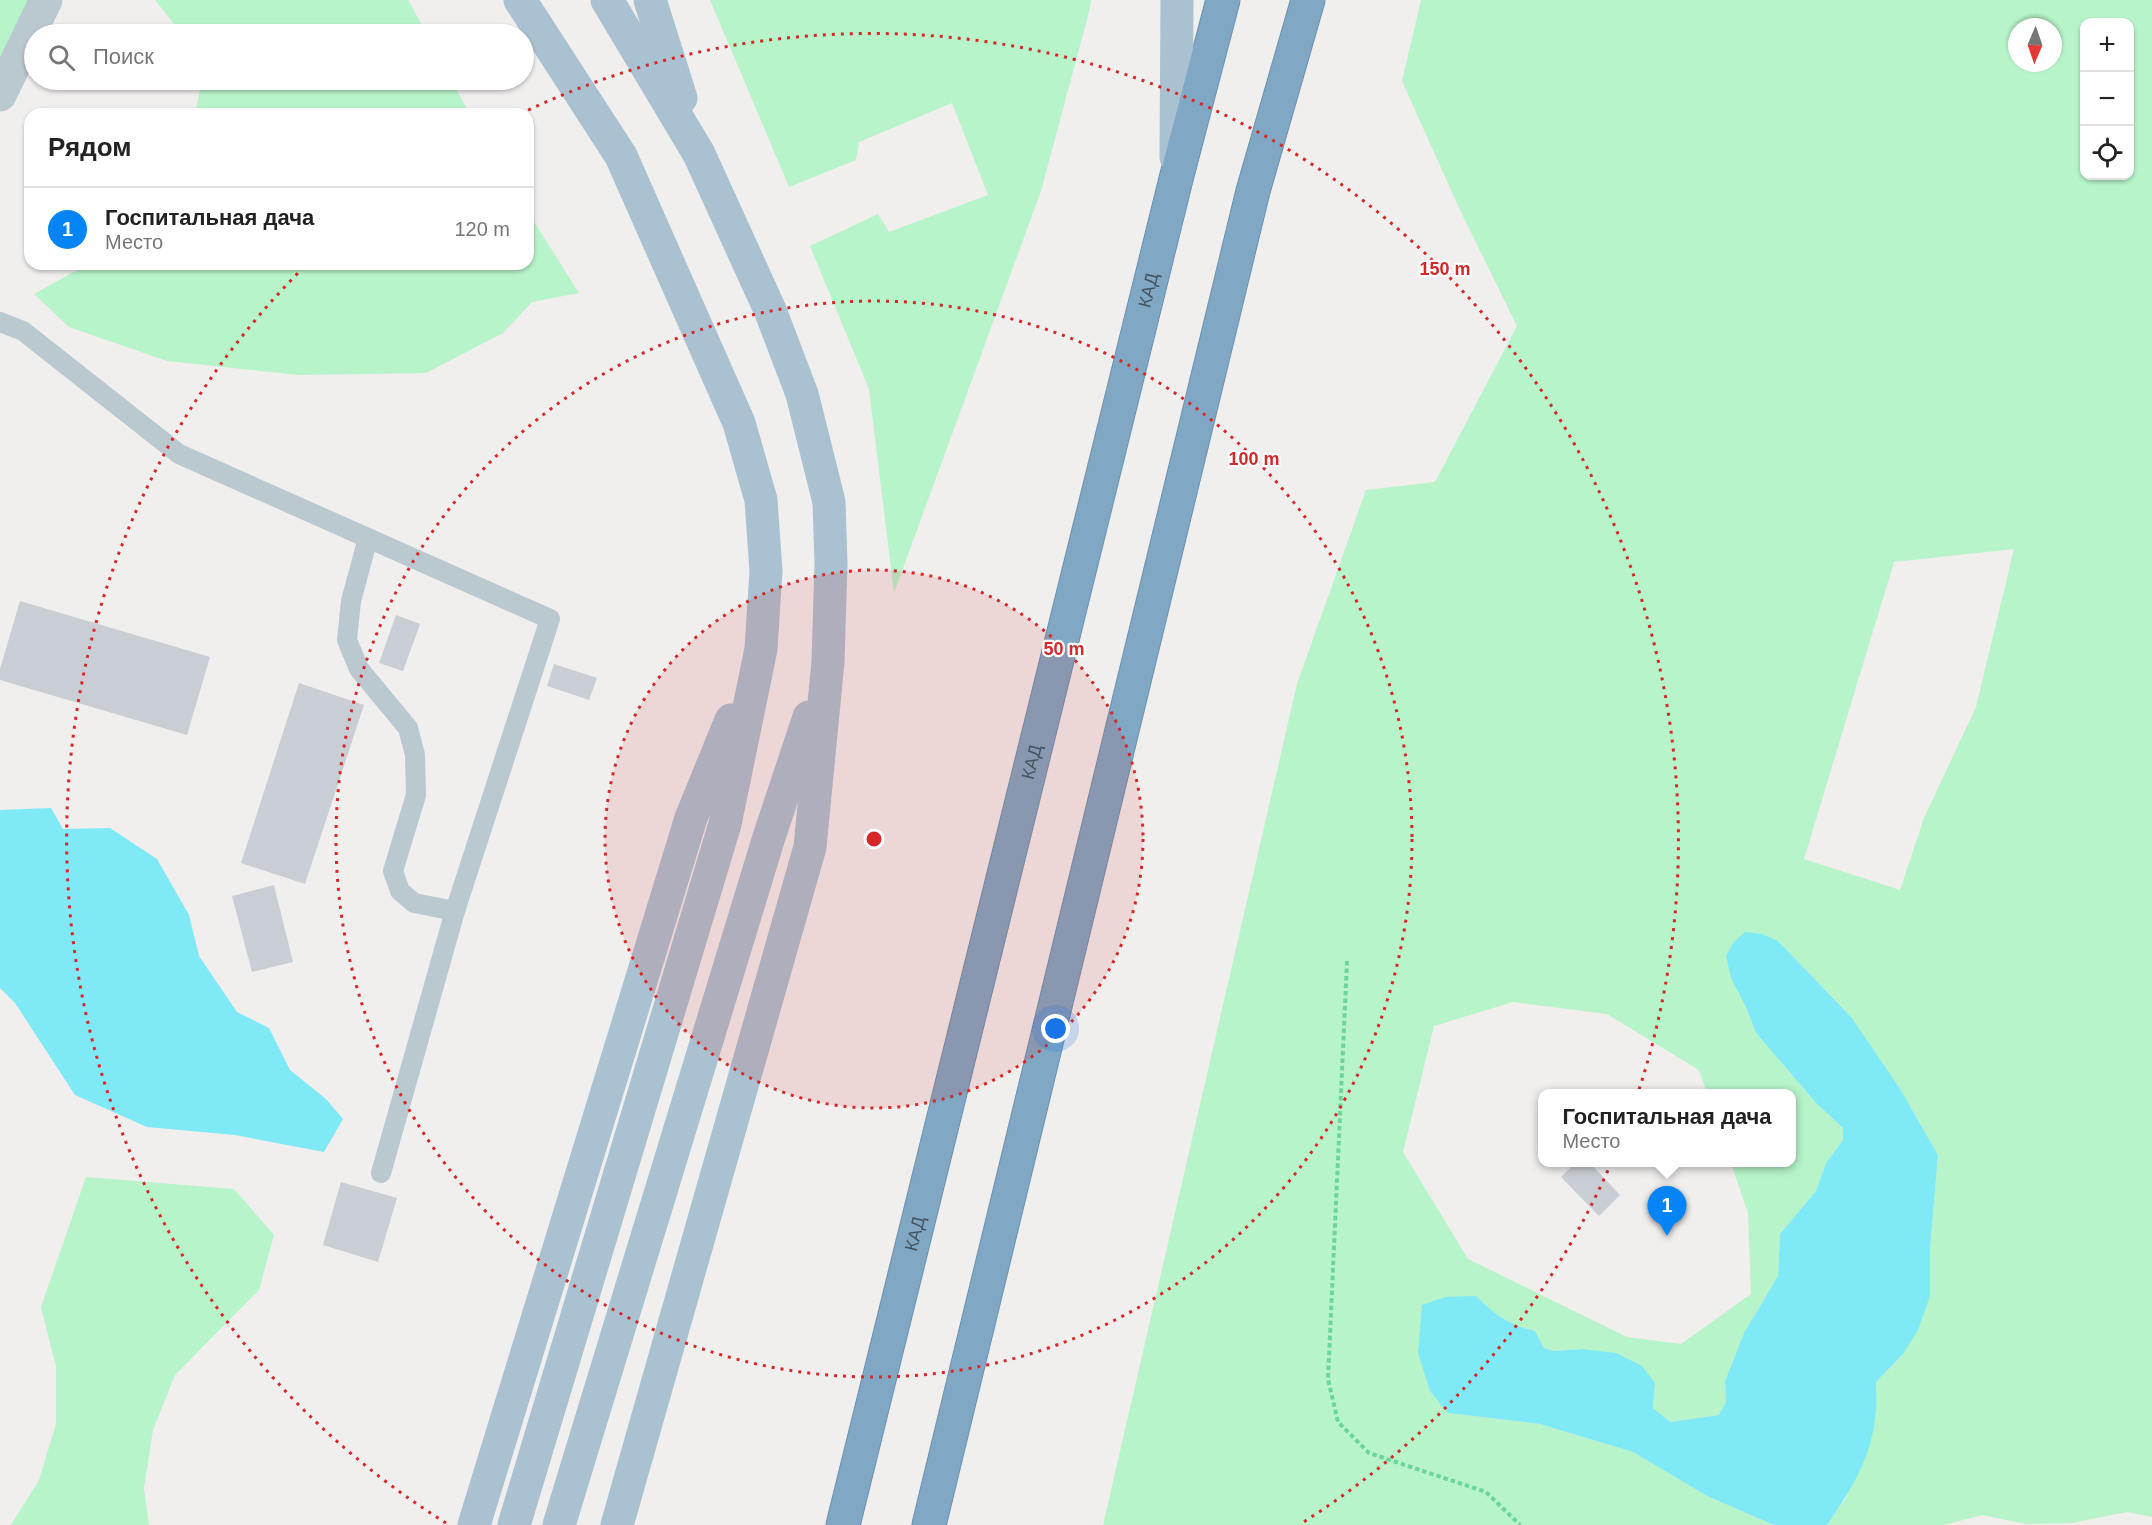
<!DOCTYPE html>
<html lang="ru">
<meta charset="utf-8">
<style>
body{margin:0;font-family:Helvetica,sans-serif;background:#f6f6f6;color:#222}
.controls{position:absolute;right:18px;top:18px;display:grid;overflow:hidden;border-radius:12px;box-shadow:0 2px 4px #0004}
.controls button{width:54px;height:54px;display:grid;place-items:center;padding:0;border:0;border-bottom:2px solid #e0e0e0;background:#fff;color:#222;font:30px sans-serif}
.compass{position:absolute;left:2008px;top:18px;width:54px;height:54px;border-radius:50%;background:#fff;box-shadow:0 2px 4px #0004;rotate:182deg}
.you{position:absolute;left:1056px;top:1029px;width:21px;height:21px;margin:-15px;border:4px solid #fff;border-radius:50%;background:#1a73e8;box-shadow:0 0 0 9px #1a73e833}
.badge{display:grid;place-items:center;width:39px;height:39px;border-radius:50%;background:#0484f5;color:#fff;font-size:20px;font-weight:700}
.pin{position:absolute;translate:-50% -50px;filter:drop-shadow(0 2px 3px #0008)}
.pin::after{content:'';position:absolute;top:32px;width:21px;height:18px;background:inherit;clip-path:polygon(0 0,100% 0,50% 100%)}
.popup{position:absolute;left:1538px;top:1089px;width:258px;height:78px;box-sizing:border-box;display:grid;place-content:center;border-radius:12px;background:#fff;filter:drop-shadow(0 2px 4px #0005);font-size:20px;white-space:nowrap;color:#767676}
.popup b{font-size:22px;color:#222}
.popup::after{content:'';position:absolute;left:50%;top:100%;margin-left:-12px;border:12px solid transparent;border-top-color:#fff}
.list{margin:0;padding:0;list-style:none}
h2{display:flex;justify-content:space-between;align-items:center;height:78px;margin:0;padding:0 24px;font-size:26px}
h2 small{font-size:20px;font-weight:400;color:#767676}
.list li{display:grid;grid-template-columns:39px 1fr auto;gap:18px;align-items:center;box-sizing:border-box;height:84px;padding:0 24px;border-top:2px solid #e0e0e0}
.list b{display:block;font-size:22px;white-space:nowrap}
.list p{margin:0;font-size:20px;white-space:nowrap;color:#767676}
.list em{font-size:20px;font-style:normal;color:#767676}
.icon{flex:none;width:33px;height:33px;fill:none;stroke:currentColor;stroke-width:2;stroke-linecap:round;stroke-linejoin:round}
.map{position:relative;flex:none;width:2152px;height:1525px;overflow:hidden}
.search{position:absolute;background:#fff;box-shadow:0 2px 4px #0004;left:24px;top:24px;width:510px;height:66px;display:flex;align-items:center;gap:15px;box-sizing:border-box;padding:0 21px;border-radius:33px;color:#767676;font-size:22px}
.panel{position:absolute;background:#fff;box-shadow:0 2px 4px #0004;left:24px;top:108px;width:510px;height:162px;border-radius:18px}
.map>svg:first-child{display:block}
</style>
<div class="map">
<svg width="2152" height="1525" viewBox="0 0 2152 1525">
<rect width="100%" height="100%" fill="#f1eeee"/>
<g fill="#b7f4c9" fill-rule="evenodd">
<path d="M 0,0 L 37,0 L 0,67 Z"/>
<path d="M 155,0 L 408,0 L 427,34 L 182,34 Z"/>
<path d="M 710,0 L 1091,0 L 1089,12 L 1041,191 L 894,593 L 869,389 L 810,246 L 878,214 L 889,232 L 988,195 L 952,103 L 859,142 L 856,160 L 789,187 Z"/>
<path d="M 1421,0 L 2152,0 L 2152,1517 L 2127,1512 L 2072,1523 L 2026,1524 L 1982,1515 L 1944,1525 L 1827,1525 L 1846,1498 L 1875,1420 L 1876,1382 L 1903,1354 L 1930,1296 L 1930,1249 L 1938,1155 L 1899,1087 L 1852,1018 L 1778,941 L 1745,1005 L 1756,1033 L 1817,1104 L 1843,1128 L 1843,1140 L 1826,1163 L 1816,1191 L 1780,1234 L 1778,1276 L 1744,1333 L 1725,1381 L 1726,1402 L 1719,1415 L 1670,1422 L 1653,1408 L 1655,1383 L 1582,1349 L 1555,1351 L 1544,1348 L 1535,1331 C 1508,1325 1495,1314 1476,1296 L 1448,1413 L 1540,1424 L 1633,1452 L 1707,1496 L 1774,1525 L 1103,1525 L 1297,684 L 1366,490 L 1435,482 L 1517,326 L 1460,210 L 1402,81 ZM 2084,22 L 2130,22 L 2130,176 L 2084,176 ZM 2017,27 L 2053,27 L 2053,63 L 2017,63 ZM 2014,549 L 1976,707 L 1924,818 L 1900,890 L 1804,859 L 1894,562 ZM 1513,1002 L 1607,1014 L 1699,1070 L 1707,1093 L 1792,1094 L 1792,1162 L 1731,1163 L 1748,1213 L 1751,1294 L 1681,1344 L 1627,1337 L 1468,1259 L 1403,1152 L 1434,1026 Z"/>
<path d="M 202,80 L 451,80 L 470,114 L 195,114 Z"/>
<path d="M 528,212 L 579,293 L 532,302 L 503,333 L 426,373 L 299,375 L 167,361 L 69,327 L 34,294 L 88,264 L 528,264 Z"/>
<path d="M 86,1177 L 234,1189 L 274,1235 L 259,1290 L 175,1375 L 153,1430 L 144,1488 L 149,1525 L 11,1525 L 39,1480 L 56,1424 L 56,1366 L 41,1307 Z"/>
</g>
<g fill="#7fe9f6">
<path d="M 51,808 L 63,829 L 110,828 L 157,859 L 189,915 L 199,956 L 237,1012 L 269,1028 L 290,1070 L 326,1099 L 343,1119 L 324,1152 L 235,1135 L 147,1127 L 75,1095 L 15,1003 L 0,988 L 0,810 Z"/>
<path d="M 1745,932 L 1762,934 L 1778,941 L 1852,1018 L 1899,1087 L 1938,1155 L 1930,1249 L 1930,1296 L 1918,1330 L 1903,1354 L 1876,1382 C 1876,1394 1877,1407 1875,1419 C 1871,1458 1849,1494 1827,1525 L 1774,1525 L 1707,1496 L 1633,1452 L 1540,1424 L 1448,1413 L 1430,1391 L 1418,1353 L 1422,1305 L 1445,1297 L 1476,1296 C 1495,1314 1508,1325 1535,1331 L 1544,1348 L 1555,1351 L 1582,1349 L 1616,1353 L 1642,1366 L 1655,1383 L 1653,1408 L 1670,1422 L 1719,1415 L 1726,1402 L 1725,1381 L 1744,1333 L 1778,1276 L 1780,1234 L 1816,1191 L 1826,1163 L 1843,1140 L 1843,1128 L 1817,1104 L 1756,1033 L 1745,1005 L 1731,978 L 1726,956 L 1733,943 Z"/>
</g>
<g fill="#c9ced4">
<path d="M 20,601 L 210,657 L 187,735 L 0,680 L 0,669 Z"/>
<path d="M 396,615 L 420,624 L 403,671 L 379,663 Z"/>
<path d="M 554,664 L 597,678 L 589,700 L 547,686 Z"/>
<path d="M 299,683 L 364,705 L 305,884 L 241,863 Z"/>
<path d="M 274,885 L 293,962 L 252,972 L 232,896 Z"/>
<path d="M 1576,1162 L 1589,1162 L 1620,1195 L 1599,1216 L 1561,1177 Z"/>
<path d="M 341,1182 L 397,1198 L 378,1262 L 323,1245 Z"/>
</g>
<g fill="none" stroke-linecap="round" stroke-linejoin="round">
<g stroke="#6b92af" stroke-width="35">
<g id="highway">
<path id="s1" d="M 843,1525 L 1176,179 L 1223,0"/>
<path d="M 929,1525 L 1253,191 L 1308,0"/>
</g>
</g>
<path stroke="#6bd697" stroke-width="4" stroke-dasharray="4.5 3" stroke-linecap="butt" d="M 1347,961 L 1328,1379 L 1338,1422 L 1369,1453 L 1486,1492 L 1520,1525"/>
<g stroke="#bac8cf" stroke-width="20">
<path d="M 0,322 L 23,331 L 179,454 L 550,619 L 455,911 L 414,903 L 400,891 L 393,871 L 416,795 L 415,755 L 408,728 L 359,669 L 347,640 L 351,601 L 368,538"/>
<path d="M 381,1173 L 455,911"/>
</g>
<path stroke="#bac8cf" stroke-width="33" d="M 0,95 L 46,0"/>
<g stroke="#aac1d1" stroke-width="33">
<path d="M 607,0 L 699,154 L 770,310 L 802,394 L 829,502 L 831,563 L 828,662 L 810,847 L 617,1525"/>
<path d="M 650,0 L 681,98"/>
<path d="M 1176,157 L 1177,0"/>
<path d="M 474,1525 L 691,818 L 731,720"/>
<path d="M 514,1525 L 725,824 L 761,649 L 766,571 L 761,500 L 739,423 L 621,156 L 520,0"/>
<path d="M 559,1525 L 769,837 L 809,717"/>
</g>
<use href="#highway" stroke="#80a7c3" stroke-width="33"/>
</g>
<circle cx="874" cy="839" r="269" fill="#d62828" fill-opacity=".12"/>
<g fill="none" stroke="#d62828" stroke-width="3" stroke-dasharray="3 6">
<circle cx="874" cy="839" r="269"/>
<circle cx="874" cy="839" r="538"/>
<path d="M446 1523A807 807 0 0 1 303 268M520 114A807 807 0 0 1 1302 1523"/>
</g>
<g text-anchor="middle" stroke-width="4.5" stroke-linejoin="round" paint-order="stroke">
<g font-size="18" fill="#44545e" stroke="#fff">
<text dy="6" stroke="none"><textPath href="#s1" startOffset="1272">КАД</textPath></text>
<text dy="6" stroke="none"><textPath href="#s1" startOffset="786">КАД</textPath></text>
<text dy="6" stroke="none"><textPath href="#s1" startOffset="300">КАД</textPath></text>
</g>
</g>
<circle cx="874" cy="839" r="9" fill="#d62828" stroke="#fff" stroke-width="3"/>
<g font-size="18" text-anchor="middle" font-weight="bold" fill="#d62828" stroke="#fff" stroke-width="4.5" stroke-linejoin="round" paint-order="stroke">
<text x="1445" y="275">150 m</text>
<text x="1254" y="465">100 m</text>
<text x="1064" y="655">50 m</text>
</g>
</svg>
<div class="controls">
<button>+</button>
<button>−</button>
<button><svg class="icon" aria-label="locate" viewBox="0 0 24 24"><circle cx="12" cy="12" r="6"/><path d="M12 2v4M12 18v4M2 12h4M18 12h4"/></svg></button>
</div>
<svg class="compass" viewBox="-18 -18 36 36"><path d="M0-13l5 13h-10z" fill="#e53935"/><path d="M0 13l5-13h-10z" fill="#767676"/></svg>
<div class="you"></div>
<div class="pin badge" style="left:1667px;top:1236px">1</div>
<div class="popup"><b>Госпитальная дача</b>Место</div>
<div class="search"><svg class="icon" aria-label="search" viewBox="0 0 24 24"><circle cx="10" cy="10" r="6"/><path d="M15 15l6 6"/></svg>Поиск</div>
<section class="panel">
<h2>Рядом<small></small></h2>
<ul class="list">
<li><span class="badge">1</span><div><b>Госпитальная дача</b><p>Место</p></div><em>120 m</em></li>
</ul>
</section>
</div>
